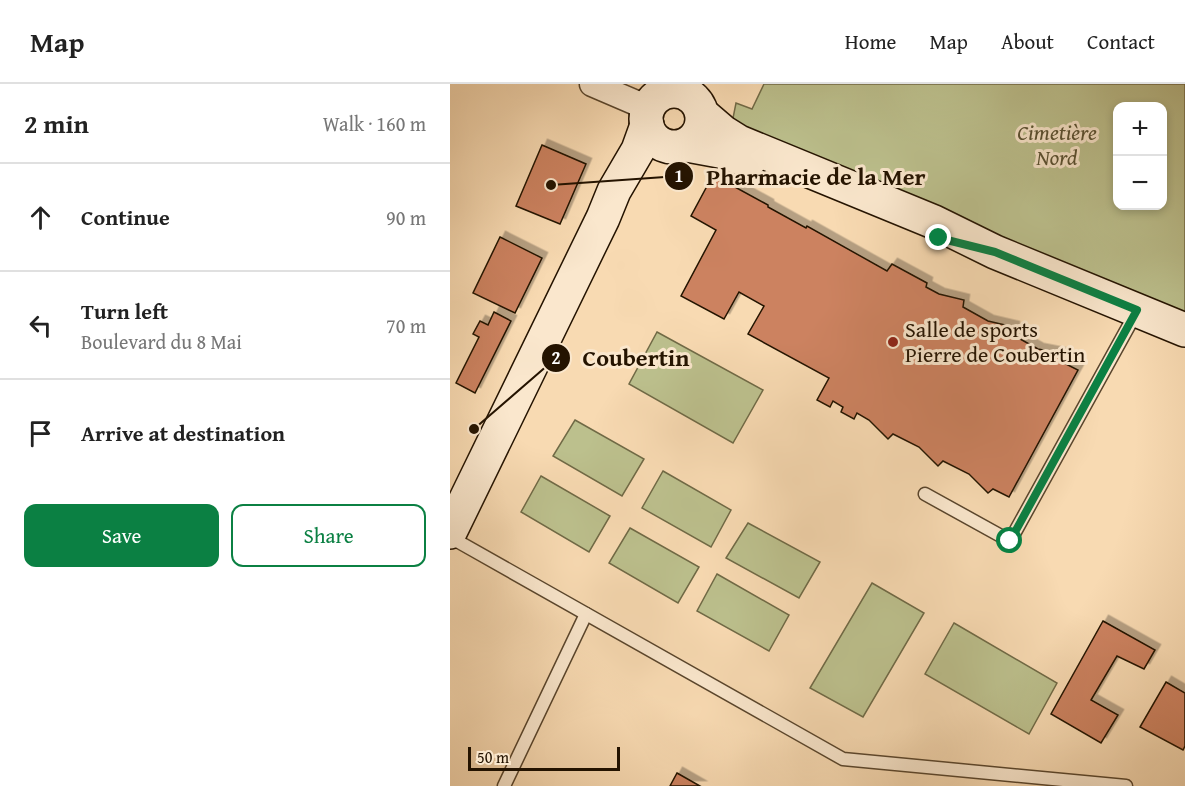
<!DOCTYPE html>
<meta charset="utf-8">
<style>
body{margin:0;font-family:"Gentium Book Plus",serif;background:#f6f6f6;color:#222}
.controls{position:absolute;right:18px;top:18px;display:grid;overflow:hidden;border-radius:12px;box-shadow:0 3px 9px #0003}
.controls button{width:54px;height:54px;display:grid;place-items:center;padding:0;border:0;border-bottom:2px solid #e0e0e0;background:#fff;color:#222;font:30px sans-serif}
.scale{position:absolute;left:18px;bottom:15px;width:152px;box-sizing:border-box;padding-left:6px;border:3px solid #241300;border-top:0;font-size:16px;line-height:21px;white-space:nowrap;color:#241300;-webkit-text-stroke:4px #fae7cd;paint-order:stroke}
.stop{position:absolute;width:18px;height:18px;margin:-14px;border:4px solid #0b8043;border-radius:50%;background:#fff}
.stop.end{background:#0b8043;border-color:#fff;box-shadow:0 2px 6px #0008}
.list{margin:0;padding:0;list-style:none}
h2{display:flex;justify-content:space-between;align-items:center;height:78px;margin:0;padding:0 24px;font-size:26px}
h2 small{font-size:20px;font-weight:400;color:#767676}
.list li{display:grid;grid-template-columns:39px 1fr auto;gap:18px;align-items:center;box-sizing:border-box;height:108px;padding:0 24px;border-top:2px solid #e0e0e0}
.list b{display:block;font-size:22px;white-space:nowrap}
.list p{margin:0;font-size:20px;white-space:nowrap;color:#767676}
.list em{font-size:20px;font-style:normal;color:#767676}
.actions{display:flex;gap:12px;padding:18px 24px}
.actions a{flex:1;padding:14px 0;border:2px solid #0b8043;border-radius:12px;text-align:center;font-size:21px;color:#0b8043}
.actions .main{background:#0b8043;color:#fff}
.icon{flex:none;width:33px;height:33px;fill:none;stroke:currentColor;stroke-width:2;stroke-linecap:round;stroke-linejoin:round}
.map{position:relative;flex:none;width:735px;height:702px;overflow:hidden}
header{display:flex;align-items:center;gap:36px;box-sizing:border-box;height:84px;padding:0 30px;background:#fff;border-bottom:2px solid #e0e0e0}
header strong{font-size:28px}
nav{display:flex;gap:33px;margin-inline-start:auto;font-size:21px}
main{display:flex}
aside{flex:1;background:#fff}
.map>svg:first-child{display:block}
</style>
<header>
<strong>Map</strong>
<nav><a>Home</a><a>Map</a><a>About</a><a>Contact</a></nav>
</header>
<main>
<aside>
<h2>2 min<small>Walk · 160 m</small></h2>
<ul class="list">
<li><svg class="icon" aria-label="ahead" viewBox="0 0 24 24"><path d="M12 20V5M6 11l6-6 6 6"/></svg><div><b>Continue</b></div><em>90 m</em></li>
<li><svg class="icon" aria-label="left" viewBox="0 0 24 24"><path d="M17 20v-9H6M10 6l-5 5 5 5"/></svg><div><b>Turn left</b><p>Boulevard du 8 Mai</p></div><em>70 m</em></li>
<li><svg class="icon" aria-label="arrive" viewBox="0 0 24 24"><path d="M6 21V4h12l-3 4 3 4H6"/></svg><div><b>Arrive at destination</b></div></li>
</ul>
<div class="actions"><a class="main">Save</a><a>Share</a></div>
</aside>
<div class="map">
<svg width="735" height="702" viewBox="0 0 735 702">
<defs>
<filter id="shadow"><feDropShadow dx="5.5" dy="-5.5" stdDeviation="0" flood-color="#0004"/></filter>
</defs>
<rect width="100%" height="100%" fill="#f8dab2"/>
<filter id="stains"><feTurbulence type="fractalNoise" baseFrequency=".00333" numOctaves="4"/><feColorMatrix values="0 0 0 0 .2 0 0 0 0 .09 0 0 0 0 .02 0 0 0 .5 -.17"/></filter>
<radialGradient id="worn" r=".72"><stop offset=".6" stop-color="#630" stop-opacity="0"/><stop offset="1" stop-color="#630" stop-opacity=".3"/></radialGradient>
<g fill="#bcc08d" stroke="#706a46" stroke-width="1.5" fill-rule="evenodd">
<path d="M 314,0 L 735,0 L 735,233 L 282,39 L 286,19 L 302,25 ZM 668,22 L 712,22 L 712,122 L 668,122 Z"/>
<path d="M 207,248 L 313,306 L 283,359 L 179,300 Z"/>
<path d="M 125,336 L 194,375 L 172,412 L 103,372 Z"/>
<path d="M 213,387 L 281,426 L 261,463 L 192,424 Z"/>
<path d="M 91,392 L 160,432 L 139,468 L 71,428 Z"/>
<path d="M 298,439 L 370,478 L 349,514 L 276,474 Z"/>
<path d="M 180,444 L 249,483 L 228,519 L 159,479 Z"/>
<path d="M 267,490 L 339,531 L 319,567 L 247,527 Z"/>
<path d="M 422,499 L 474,529 L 413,633 L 360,604 Z"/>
<path d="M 504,539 L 607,599 L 579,650 L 475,590 Z"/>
</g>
<g fill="#cc8261" stroke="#241300" stroke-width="1.5" filter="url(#shadow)">
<path d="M 92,61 L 136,80 L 110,140 L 66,122 Z"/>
<path d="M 263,91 L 318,121 L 318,123 L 356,144 L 357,142 L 437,187 L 442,180 L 477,199 L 476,203 L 489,210 L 514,216 L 513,223 L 538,237 L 564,243 L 563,251 L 588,265 L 614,270 L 612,278 L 628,286 L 559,413 L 543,405 L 538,409 L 519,390 L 493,377 L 488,382 L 469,363 L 443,350 L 438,355 L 419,336 L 407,329 L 404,335 L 391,328 L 393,323 L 383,317 L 380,323 L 367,316 L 379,294 L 298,250 L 314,222 L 289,208 L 274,235 L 231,212 L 266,146 L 241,132 Z"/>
<path d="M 50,153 L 92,174 L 65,229 L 23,209 Z"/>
<path d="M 44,228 L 61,237 L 25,309 L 6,299 L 29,253 L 23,250 L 30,237 L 38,241 Z"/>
<path d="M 653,537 L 705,566 L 694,585 L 667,572 L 641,616 L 668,631 L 651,659 L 601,630 Z"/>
<path d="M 716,598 L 735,609 L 735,662 L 733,666 L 690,643 Z"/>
<path d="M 227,689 L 250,702 L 220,702 Z"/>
</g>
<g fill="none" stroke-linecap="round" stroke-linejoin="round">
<g stroke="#59452c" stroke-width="15">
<g id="lane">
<path d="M 475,410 L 560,457 L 687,227"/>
<path d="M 0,453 L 393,675 L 676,702"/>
<path d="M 54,702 L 136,530"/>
</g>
</g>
<g stroke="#59452c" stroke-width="27">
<path id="street" d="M 142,0 L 198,24"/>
</g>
<g stroke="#241300" stroke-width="36">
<g id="secondary">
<circle cx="224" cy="35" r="28"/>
<path d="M 252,30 L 273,48 L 289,58 L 484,138 L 545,168 L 735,246"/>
<path d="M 237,61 L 275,68 L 299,77"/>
<path d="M 0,448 L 153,134 L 164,107 L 188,66 L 197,41"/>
</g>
</g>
<use href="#lane" stroke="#fae7cd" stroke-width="12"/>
<use href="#street" stroke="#fae7cd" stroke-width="24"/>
<use href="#secondary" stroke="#fae7cd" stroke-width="33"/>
</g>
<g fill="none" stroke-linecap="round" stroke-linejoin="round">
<path stroke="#0b8043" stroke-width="8" d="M 489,154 L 545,168 L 687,226 L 560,457"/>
</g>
<circle fill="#8f2418" stroke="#fae7cd" stroke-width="2" cx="443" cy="258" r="6"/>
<g text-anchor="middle" stroke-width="6" stroke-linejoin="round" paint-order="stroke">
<g font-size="22" font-style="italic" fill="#595031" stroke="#fae7cd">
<text x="607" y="56">Cimetière<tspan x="607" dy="25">Nord</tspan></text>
</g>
<g font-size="22" fill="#241300" stroke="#fae7cd" text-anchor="start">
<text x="455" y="253">Salle de sports<tspan x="455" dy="25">Pierre de Coubertin</tspan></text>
</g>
</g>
<path fill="none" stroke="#241300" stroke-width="2" d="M101 101L229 92M24 345L106 274"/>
<g fill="#241300" stroke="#fae7cd" stroke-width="2">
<circle cx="101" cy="101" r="6"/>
<circle cx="24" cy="345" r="6"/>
<circle cx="229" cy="92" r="15"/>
<circle cx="106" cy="274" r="15"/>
</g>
<g font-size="18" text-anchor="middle" font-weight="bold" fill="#fff">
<text x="229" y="98">1</text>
<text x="106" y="280">2</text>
</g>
<g font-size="24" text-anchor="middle" font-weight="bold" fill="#241300" stroke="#fae7cd" stroke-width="6" stroke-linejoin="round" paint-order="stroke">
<text x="366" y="101">Pharmacie de la Mer</text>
<text x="186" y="282">Coubertin</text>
</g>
<rect width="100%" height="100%" filter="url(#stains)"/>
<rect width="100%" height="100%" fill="url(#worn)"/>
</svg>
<div class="controls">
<button>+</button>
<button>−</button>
</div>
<div class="scale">50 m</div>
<div class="stop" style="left:560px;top:457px"></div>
<div class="stop end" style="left:489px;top:154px"></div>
</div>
</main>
